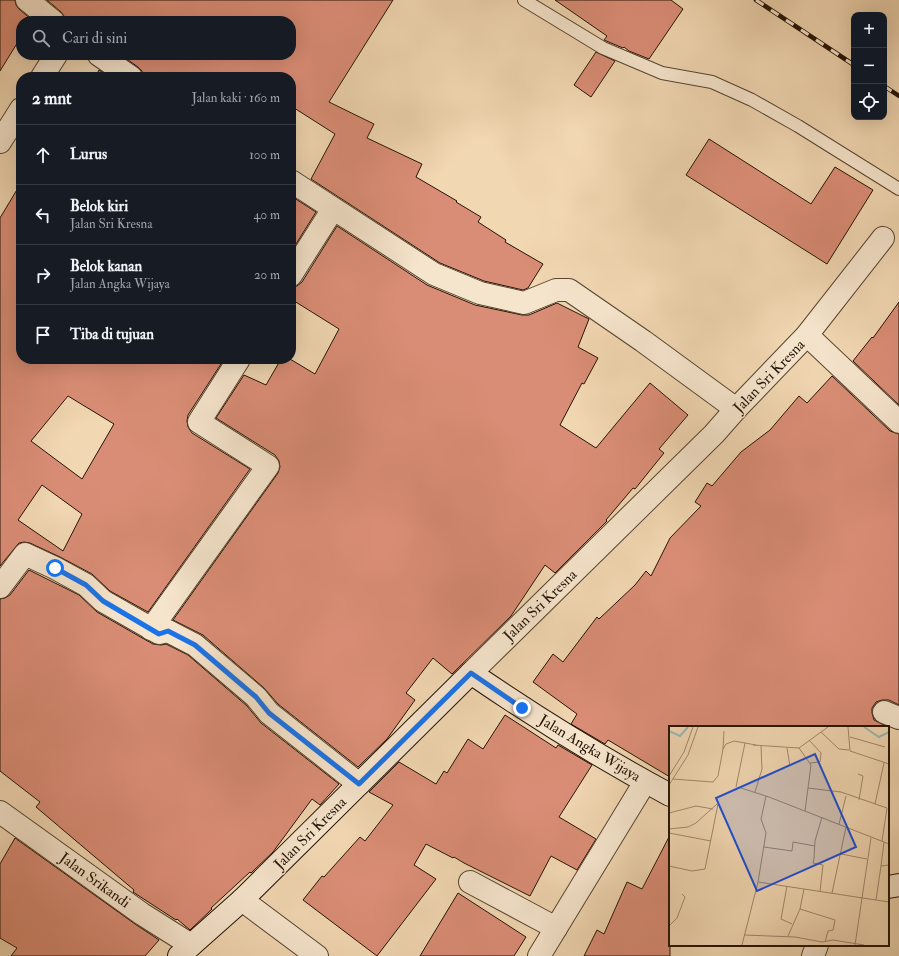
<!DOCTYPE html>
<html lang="id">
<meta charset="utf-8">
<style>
body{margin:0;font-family:"IM FELL Double Pica",serif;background:#242831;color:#f1f3f6}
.controls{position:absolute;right:12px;top:12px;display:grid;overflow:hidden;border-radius:8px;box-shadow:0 4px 16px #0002}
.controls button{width:36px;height:36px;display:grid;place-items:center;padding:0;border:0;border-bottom:1px solid #363941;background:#171b24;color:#f1f3f6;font:20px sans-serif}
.stop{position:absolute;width:12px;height:12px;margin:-9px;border:3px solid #1a73e8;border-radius:50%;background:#fff}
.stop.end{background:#1a73e8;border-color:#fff;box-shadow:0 1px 4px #0008}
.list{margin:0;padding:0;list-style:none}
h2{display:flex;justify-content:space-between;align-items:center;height:52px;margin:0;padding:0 16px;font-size:17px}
h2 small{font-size:13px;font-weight:400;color:#9ea1a6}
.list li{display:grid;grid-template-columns:26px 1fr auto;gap:12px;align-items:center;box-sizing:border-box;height:60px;padding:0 16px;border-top:1px solid #363941}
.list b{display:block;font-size:15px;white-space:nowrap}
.list p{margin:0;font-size:13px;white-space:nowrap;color:#9ea1a6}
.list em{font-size:13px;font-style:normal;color:#9ea1a6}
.icon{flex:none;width:22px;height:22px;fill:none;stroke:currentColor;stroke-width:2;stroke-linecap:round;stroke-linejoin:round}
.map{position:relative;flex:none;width:899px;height:956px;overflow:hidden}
.search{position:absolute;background:#171b24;box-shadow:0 4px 16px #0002;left:16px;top:16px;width:280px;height:44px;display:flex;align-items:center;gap:10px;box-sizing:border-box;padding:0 14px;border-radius:16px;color:#9ea1a6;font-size:15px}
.panel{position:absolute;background:#171b24;box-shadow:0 4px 16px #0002;left:16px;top:72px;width:280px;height:292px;border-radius:16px}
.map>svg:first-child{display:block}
</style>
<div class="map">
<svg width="899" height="956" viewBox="0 0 899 956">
<rect width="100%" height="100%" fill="#f1d7b2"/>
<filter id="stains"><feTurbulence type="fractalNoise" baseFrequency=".005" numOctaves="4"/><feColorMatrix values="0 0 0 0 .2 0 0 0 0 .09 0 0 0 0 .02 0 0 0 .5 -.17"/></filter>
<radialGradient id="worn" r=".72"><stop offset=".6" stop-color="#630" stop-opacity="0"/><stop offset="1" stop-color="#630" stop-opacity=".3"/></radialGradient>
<g fill="#da8d76" stroke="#251405" fill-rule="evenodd">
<path d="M 0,0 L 15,0 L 16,5 L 19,9 L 33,21 L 21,21 L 21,37 L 0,71 Z"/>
<path d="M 47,0 L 393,0 L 329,102 L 374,124 L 367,138 L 422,164 L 416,177 L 457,201 L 456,202 L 481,217 L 478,222 L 506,240 L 505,242 L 543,264 L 528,288 L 523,290 L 484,281 L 440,263 L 311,179 L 335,134 L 291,106 L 291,77 L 143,77 L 142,71 L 138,67 L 121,55 L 291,55 L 291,21 L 65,21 L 64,16 L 61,12 Z"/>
<path d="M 555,0 L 671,0 L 683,9 L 649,59 L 629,51 L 624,47 L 623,48 L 604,40 L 607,36 Z"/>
<path d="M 596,52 L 615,61 L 591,97 L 574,85 Z"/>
<path d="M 99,70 L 109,77 L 95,77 Z"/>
<path d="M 709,139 L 811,204 L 835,167 L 873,190 L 827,264 L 686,175 Z"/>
<path d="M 21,183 L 21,359 L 210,359 L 221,364 L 188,415 L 187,421 L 188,427 L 192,433 L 250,469 L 148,612 L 110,591 L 92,574 L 60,557 L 30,543 L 24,542 L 19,543 L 0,566 L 0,218 ZM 68,396 L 114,424 L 82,479 L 31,441 ZM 42,485 L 82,514 L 63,551 L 18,520 Z"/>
<path d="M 291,196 L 316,212 L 291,252 Z"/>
<path d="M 337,226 L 427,285 L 475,305 L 522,315 L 529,315 L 557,303 L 589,319 L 578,347 L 598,358 L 584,384 L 582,383 L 560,425 L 596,448 L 650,383 L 688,415 L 659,449 L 664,453 L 635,489 L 633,488 L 606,520 L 607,521 L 555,573 L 545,565 L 511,616 L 452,674 L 433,658 L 406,693 L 415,700 L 387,739 L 358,767 L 278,704 L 264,688 L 203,635 L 173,620 L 278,473 L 280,467 L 279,461 L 275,455 L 216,418 L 244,375 L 266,385 L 281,359 L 290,359 L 315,374 L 339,329 L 291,299 L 291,287 L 297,286 L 302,282 Z"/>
<path d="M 899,302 L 899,405 L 853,361 L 872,337 L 873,338 Z"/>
<path d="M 832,376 L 890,431 L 899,434 L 899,705 L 889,700 L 882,700 L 876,702 L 872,708 L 872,713 L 874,720 L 888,727 L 670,727 L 670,777 L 608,740 L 605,744 L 571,724 L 577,714 L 533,682 L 553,654 L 563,662 L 597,617 L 599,619 L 635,585 L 646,571 L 651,576 L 670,538 L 701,506 L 695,502 L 707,483 L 712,486 L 741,452 L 770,430 L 799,396 L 807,403 Z"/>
<path d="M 29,570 L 79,595 L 97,612 L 144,639 L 153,644 L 161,645 L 166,644 L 188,655 L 247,706 L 261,723 L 339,784 L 320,805 L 312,799 L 273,852 L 251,873 L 250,872 L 211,908 L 212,909 L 190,930 L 177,919 L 176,920 L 133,892 L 134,890 L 36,807 L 40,802 L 0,771 L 0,599 L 5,598 L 10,595 Z"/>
<path d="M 505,715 L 556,748 L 558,745 L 592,765 L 559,817 L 596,839 L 577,870 L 551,856 L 530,896 L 464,863 L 454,857 L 453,858 L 426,844 L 414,865 L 436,879 L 377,956 L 303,900 L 322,876 L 324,877 L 360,837 L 365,841 L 393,805 L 369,792 L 399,762 L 436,784 L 444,771 L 447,773 L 468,739 L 483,749 Z"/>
<path d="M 670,835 L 670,956 L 584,956 L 597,930 L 604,934 L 627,882 L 642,889 Z"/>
<path d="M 15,838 L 135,924 L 159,940 L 145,956 L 11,956 L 17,948 L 0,938 L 0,864 Z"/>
<path d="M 458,893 L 526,937 L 514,956 L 420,956 Z"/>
</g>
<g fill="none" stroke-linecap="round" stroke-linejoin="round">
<g stroke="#584530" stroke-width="14">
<path id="lane" d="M 524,0 L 603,48 L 662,73 L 712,82 L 752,100 L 798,126 L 899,189"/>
</g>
<g stroke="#584530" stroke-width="24">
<g id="street">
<path d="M 27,0 L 53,21"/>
<path d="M 99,55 L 131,77"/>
<path d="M 42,77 L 56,55"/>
<path d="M 0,142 L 21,109"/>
<path d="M 291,181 L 434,274 L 480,293 L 524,303 L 556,290 L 569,290 L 643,341 L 736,409"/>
<path d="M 291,275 L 333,209"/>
<path d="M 807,335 L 899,422"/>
<path d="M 0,587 L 25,554 L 55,568 L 86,585 L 103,601 L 159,633 L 168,631 L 195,645 L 256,697 L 269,713 L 359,784"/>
<path d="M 151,629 L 268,466 L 199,422 L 239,359"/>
<path d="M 471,673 L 714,434 L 736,409 L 807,335 L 883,238"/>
<path d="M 884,712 L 899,718"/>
<path d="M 0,812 L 142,914 L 191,945"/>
<path d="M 470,882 L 556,928"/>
<path d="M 242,900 L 317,956"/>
<path d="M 539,956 L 645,782"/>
<path d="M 813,956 L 817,945"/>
</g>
</g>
<g stroke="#251405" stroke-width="24">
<g id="secondary">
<path d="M 888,887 L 899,885"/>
<path d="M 179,956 L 242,900 L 471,673 C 535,717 601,758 670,795"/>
</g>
</g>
<use href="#lane" stroke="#f6e5cd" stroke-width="12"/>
<use href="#street" stroke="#f6e5cd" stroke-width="22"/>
<use href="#secondary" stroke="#f6e5cd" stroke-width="22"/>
<g stroke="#251405" stroke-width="4.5">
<g id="rail">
<path d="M 756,0 L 854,65"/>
<path d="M 884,86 L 899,96"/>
</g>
</g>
<use href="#rail" stroke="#f6e5cd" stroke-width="3" stroke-dasharray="9" stroke-linecap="butt"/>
</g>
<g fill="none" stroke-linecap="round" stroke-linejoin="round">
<path stroke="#1a73e8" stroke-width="5" d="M 55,568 L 86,585 L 103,601 L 159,634 L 168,631 L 195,645 L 256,697 L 269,713 L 359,784 L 471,673 L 522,708"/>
</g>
<g text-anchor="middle" stroke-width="3" stroke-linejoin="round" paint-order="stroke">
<g font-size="15" fill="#251405" stroke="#f6e5cd">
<text transform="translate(769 376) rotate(-46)" y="5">Jalan Sri Kresna</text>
<text transform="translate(540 605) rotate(-44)" y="5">Jalan Sri Kresna</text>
<text transform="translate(590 748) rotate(31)" y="5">Jalan Angka Wijaya</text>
<text transform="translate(310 833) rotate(-45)" y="5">Jalan Sri Kresna</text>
<text transform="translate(95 880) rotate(36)" y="5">Jalan Srikandi</text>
</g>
</g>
<g transform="translate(669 726)">
<rect width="220" height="220" fill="#f1d7b2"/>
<path fill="none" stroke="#9cb8b4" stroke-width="2" d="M 195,1 L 210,11 L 220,6M 0,5 L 11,10 L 19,1"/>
<path fill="none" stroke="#9f896d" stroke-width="1" d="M 179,1 L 181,25 L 220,38M 152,6 L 170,23 L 180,24M 181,11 L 216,21M 140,14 L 152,27 L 151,36 L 141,37M 84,19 L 130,22 L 159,1M 118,22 L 121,40M 130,22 L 142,39 L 136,85M 54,23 L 55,5M 189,48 L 194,50 L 190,74M 0,50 L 15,26 L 24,1M 4,53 L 44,56 L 49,50 L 54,23 L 57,18 L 65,15 L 87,19M 0,59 L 19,29 L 29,1M 67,61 L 76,17M 72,62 L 100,71 L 220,118M 139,62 L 172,66 L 218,82 L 213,115M 86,66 L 93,43 L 92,20M 206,78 L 215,37M 0,87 L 27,80 L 44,83M 170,98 L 177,70M 0,103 L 19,101 L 27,97 L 48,78M 0,107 L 42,115M 95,121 L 123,125 L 124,116 L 146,120M 172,128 L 198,133M 0,140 L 23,145 L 36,143 L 49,78M 212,140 L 215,116M 89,156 L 220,176M 118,160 L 112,193 L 123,198M 151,165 L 154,139 L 144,137 L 145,133 L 146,115 L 153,91M 163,167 L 177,101M 207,174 L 212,140 L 220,139M 131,183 L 135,163M 0,200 L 8,192 L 16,171 L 13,168M 75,209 L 126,211 L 153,216 L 164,214 L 195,219M 119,210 L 131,183 L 166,194 L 164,204 L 159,205 L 156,216M 73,219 L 89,156 L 97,107 L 92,93 L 97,70M 186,219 L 202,112"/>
<path fill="#1d4ed8" fill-opacity="0.15" stroke="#1d4ed8" stroke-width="2" d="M 146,28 L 187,121 L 88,165 L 47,72 Z"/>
<rect width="220" height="220" fill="none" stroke="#251405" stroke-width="2"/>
</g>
<rect width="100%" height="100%" filter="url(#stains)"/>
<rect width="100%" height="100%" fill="url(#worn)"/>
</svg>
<div class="controls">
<button>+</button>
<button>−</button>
<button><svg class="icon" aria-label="locate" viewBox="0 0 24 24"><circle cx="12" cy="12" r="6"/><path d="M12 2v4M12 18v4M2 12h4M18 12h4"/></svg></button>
</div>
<div class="stop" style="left:55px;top:568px"></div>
<div class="stop end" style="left:522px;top:708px"></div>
<div class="search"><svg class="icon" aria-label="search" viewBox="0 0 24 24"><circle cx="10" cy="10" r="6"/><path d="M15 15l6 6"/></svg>Cari di sini</div>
<section class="panel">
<h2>2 mnt<small>Jalan kaki · 160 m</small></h2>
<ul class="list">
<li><svg class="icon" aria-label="ahead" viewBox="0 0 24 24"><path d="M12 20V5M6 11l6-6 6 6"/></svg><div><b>Lurus</b></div><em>100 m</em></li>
<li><svg class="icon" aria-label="left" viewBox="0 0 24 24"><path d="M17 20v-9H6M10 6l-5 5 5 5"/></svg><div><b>Belok kiri</b><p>Jalan Sri Kresna</p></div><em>40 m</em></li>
<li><svg class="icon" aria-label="right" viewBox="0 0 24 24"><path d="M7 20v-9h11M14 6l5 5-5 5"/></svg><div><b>Belok kanan</b><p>Jalan Angka Wijaya</p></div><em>20 m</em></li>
<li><svg class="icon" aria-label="arrive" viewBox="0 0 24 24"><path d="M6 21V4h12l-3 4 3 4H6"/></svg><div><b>Tiba di tujuan</b></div></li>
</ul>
</section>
</div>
